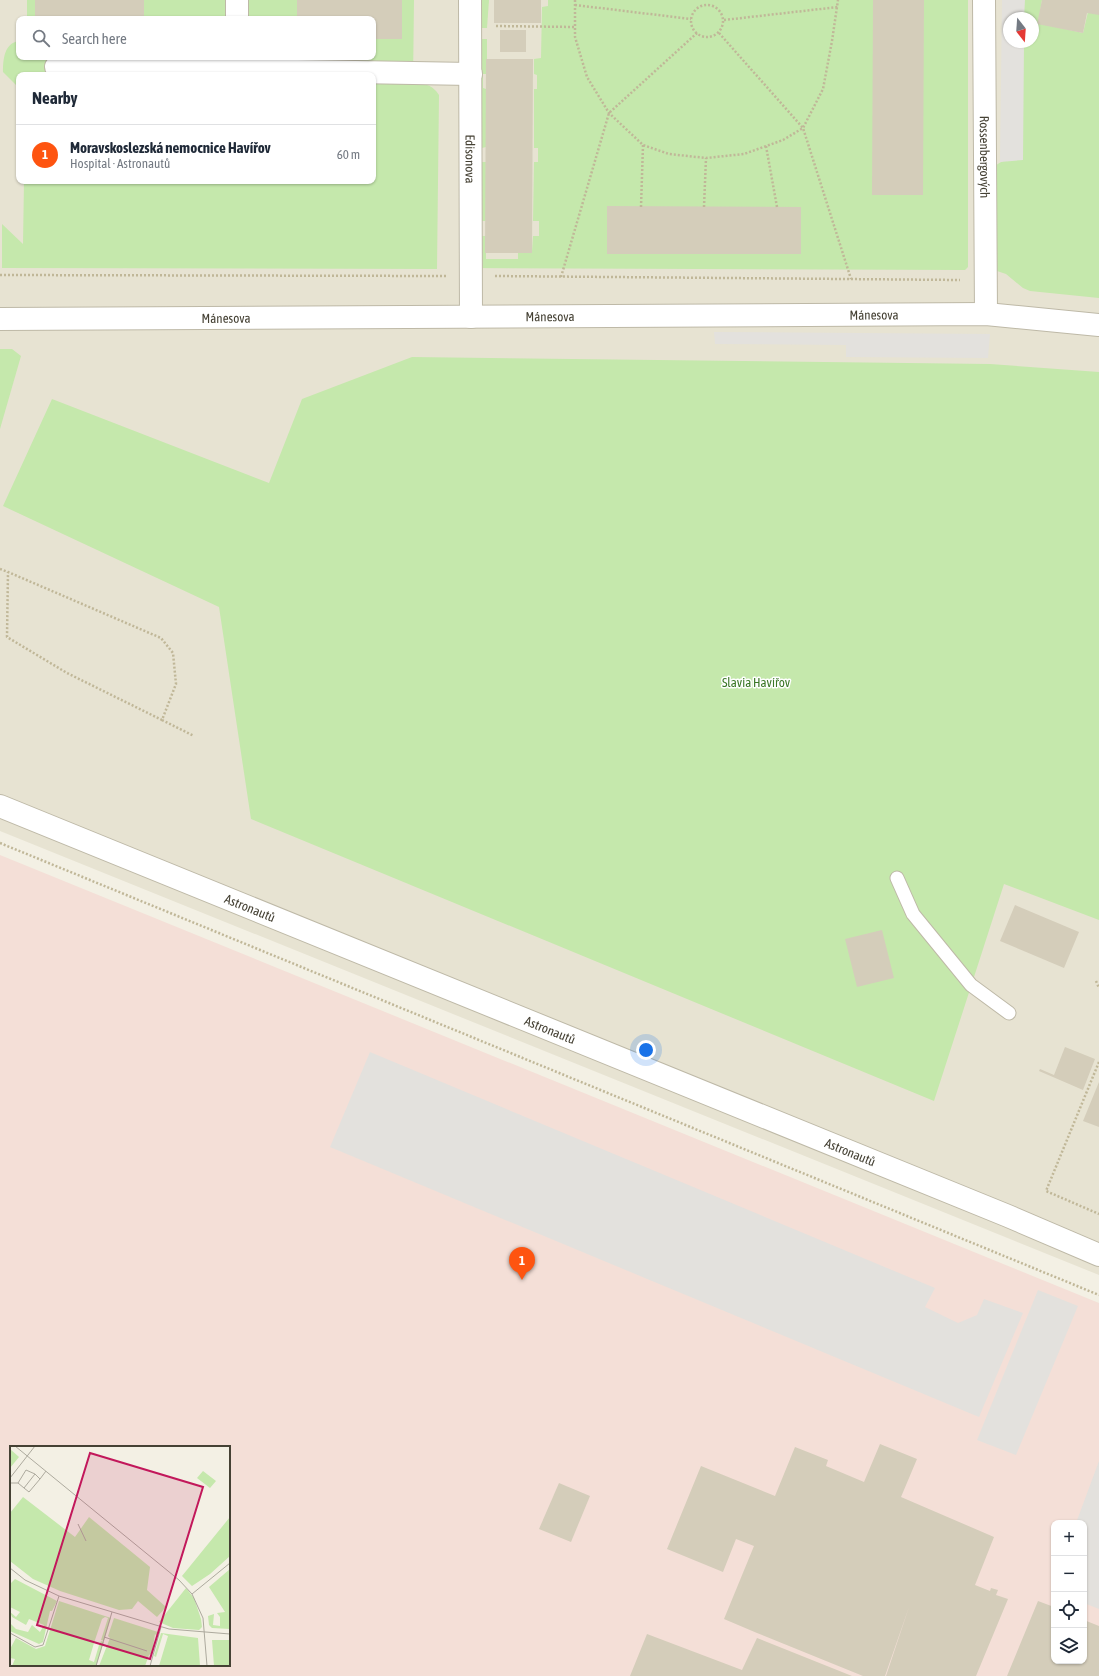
<!DOCTYPE html>
<meta charset="utf-8">
<style>
body{margin:0;font-family:"Asap Condensed",sans-serif;background:#f6f6f7;color:#1f2937}
.controls{position:absolute;right:12px;bottom:12px;display:grid;overflow:hidden;border-radius:8px;box-shadow:0 1px 3px #0004}
.controls button{width:36px;height:36px;display:grid;place-items:center;padding:0;border:0;border-bottom:1px solid #e0e1e3;background:#fff;color:#1f2937;font:20px sans-serif}
.compass{position:absolute;left:1003px;top:12px;width:36px;height:36px;border-radius:50%;background:#fff;box-shadow:0 1px 3px #0004;rotate:163deg}
.you{position:absolute;left:646px;top:1050px;width:14px;height:14px;margin:-10px;border:3px solid #fff;border-radius:50%;background:#1a73e8;box-shadow:0 0 0 6px #1a73e833}
.badge{display:grid;place-items:center;width:26px;height:26px;border-radius:50%;background:#fe5410;color:#fff;font-size:13px;font-weight:700}
.pin{position:absolute;translate:-50% -33px;filter:drop-shadow(0 1px 2px #0008)}
.pin::after{content:'';position:absolute;top:21px;width:14px;height:12px;background:inherit;clip-path:polygon(0 0,100% 0,50% 100%)}
.list{margin:0;padding:0;list-style:none}
h2{display:flex;justify-content:space-between;align-items:center;height:52px;margin:0;padding:0 16px;font-size:17px}
h2 small{font-size:13px;font-weight:400;color:#747a83}
.list li{display:grid;grid-template-columns:26px 1fr auto;gap:12px;align-items:center;box-sizing:border-box;height:60px;padding:0 16px;border-top:1px solid #e0e1e3}
.list b{display:block;font-size:15px;white-space:nowrap}
.list p{margin:0;font-size:13px;white-space:nowrap;color:#747a83}
.list em{font-size:13px;font-style:normal;color:#747a83}
.icon{flex:none;width:22px;height:22px;fill:none;stroke:currentColor;stroke-width:2;stroke-linecap:round;stroke-linejoin:round}
.map{position:relative;flex:none;width:1099px;height:1676px;overflow:hidden}
.search{position:absolute;background:#fff;box-shadow:0 1px 3px #0004;left:16px;top:16px;width:360px;height:44px;display:flex;align-items:center;gap:10px;box-sizing:border-box;padding:0 14px;border-radius:8px;color:#747a83;font-size:15px}
.panel{position:absolute;background:#fff;box-shadow:0 1px 3px #0004;left:16px;top:72px;width:360px;height:112px;border-radius:8px}
.map>svg:first-child{display:block}
</style>
<div class="map">
<svg width="1099" height="1676" viewBox="0 0 1099 1676">
<rect width="100%" height="100%" fill="#f3f0e4"/>
<path fill="#e7e3d2" fill-rule="evenodd" d="M 0,0 L 1099,0 L 1099,1275 L 0,831 ZM 1009,18 L 1033,18 L 1033,42 L 1009,42 ZM 19,19 L 373,19 L 373,57 L 19,57 ZM 19,75 L 373,75 L 373,181 L 19,181 Z"/>
<path fill="#f4dfd7" fill-rule="evenodd" d="M 0,855 L 1099,1303 L 1099,1676 L 0,1676 ZM 11,1447 L 229,1447 L 229,1665 L 11,1665 ZM 1054,1523 L 1084,1523 L 1084,1661 L 1054,1661 Z"/>
<g fill="#c5e8ac">
<path d="M 27,0 L 414,0 L 413,83 C 425,84 432,84 439,95 L 437,269 L 2,268 L 2,224 L 23,244 L 24,181 L 373,181 L 373,75 L 19,75 L 19,88 L 3,72 C 3,60 4,43 19,41 L 19,57 L 373,57 L 373,19 L 27,19 Z"/>
<path d="M 461,0 L 489,0 L 487,28 L 461,28 Z"/>
<path d="M 548,0 L 968,0 L 968,267 L 965,270 L 464,268 L 459,263 L 461,39 L 487,39 L 487,74 L 483,74 L 483,88 L 486,89 L 486,147 L 482,148 L 482,162 L 486,162 L 486,221 L 480,221 L 480,236 L 486,236 L 486,259 L 518,259 L 518,252 L 532,251 L 533,236 L 539,236 L 539,221 L 533,221 L 534,162 L 538,162 L 538,148 L 534,148 L 534,89 L 537,89 L 537,75 L 534,74 L 534,59 L 541,58 L 542,7 L 548,6 Z"/>
<path d="M 1023,0 L 1042,0 L 1038,23 L 1083,33 L 1088,12 L 1099,14 L 1099,298 L 1030,291 L 1023,288 L 1006,274 L 991,269 L 995,167 C 1002,158 1013,160 1023,160 L 1023,42 L 1033,42 L 1033,18 L 1023,18 Z"/>
<path d="M 0,349 L 12,349 L 21,356 L 0,429 Z"/>
<path d="M 412,357 L 990,364 L 1099,372 L 1099,920 L 1004,884 L 934,1101 L 251,819 L 219,607 L 3,506 L 52,399 L 269,483 L 302,399 Z"/>
</g>
<g fill="#e3e1dd">
<path d="M 1002,0 L 1025,0 L 1024,18 L 1009,18 L 1009,42 L 1024,42 L 1023,160 L 1000,162 Z"/>
<path d="M 714,332 L 990,334 L 988,358 L 846,357 L 846,345 L 715,344 Z"/>
<path d="M 370,1052 L 935,1288 L 925,1307 L 958,1323 L 977,1315 L 984,1299 L 1023,1313 L 979,1417 L 330,1147 Z"/>
<path d="M 1038,1290 L 1078,1306 L 1016,1455 L 977,1440 Z"/>
<path d="M 1099,1461 L 1099,1609 L 1084,1603 L 1084,1523 L 1076,1523 Z"/>
</g>
<g fill="#d4cdba">
<rect x="35" y="0" width="109" height="19"/>
<path d="M 297,0 L 402,0 L 402,39 L 373,39 L 373,19 L 297,19 Z"/>
<rect x="494" y="0" width="47" height="23"/>
<path d="M 873,0 L 924,0 L 923,195 L 872,195 Z"/>
<path d="M 1042,0 L 1099,0 L 1099,15 L 1087,13 L 1083,33 L 1037,24 Z"/>
<rect x="500" y="30" width="26" height="22"/>
<path d="M 486,59 L 533,59 L 532,253 L 485,253 Z"/>
<path d="M 607,206 L 801,207 L 801,254 L 607,254 Z"/>
<path d="M 1015,905 L 1079,932 L 1064,968 L 1000,941 Z"/>
<path d="M 882,930 L 894,978 L 857,987 L 845,939 Z"/>
<path d="M 1065,1047 L 1095,1059 L 1083,1090 L 1039,1071 L 1040,1069 L 1054,1075 Z"/>
<path d="M 1099,1082 L 1099,1127 L 1083,1121 Z"/>
<path d="M 880,1444 L 917,1459 L 901,1497 L 994,1537 L 975,1585 L 990,1591 L 991,1588 L 998,1590 L 996,1595 L 1008,1599 L 976,1676 L 886,1676 L 909,1607 L 885,1676 L 863,1676 L 757,1633 L 724,1619 L 754,1546 L 736,1539 L 723,1572 L 667,1549 L 701,1466 L 775,1496 L 795,1447 L 828,1460 L 826,1466 L 864,1482 Z"/>
<path d="M 559,1483 L 590,1496 L 571,1542 L 539,1529 Z"/>
<path d="M 1038,1601 L 1054,1607 L 1054,1661 L 1084,1661 L 1084,1620 L 1099,1626 L 1099,1676 L 1007,1676 Z"/>
<path d="M 647,1634 L 742,1670 L 757,1638 L 852,1676 L 630,1676 Z"/>
</g>
<g fill="none" stroke-linecap="round" stroke-linejoin="round">
<g stroke="#beb9a7" stroke-width="15">
<path id="service" d="M 897,878 L 913,914 L 971,985 L 1009,1013"/>
</g>
<g stroke="#beb9a7" stroke-width="24">
<g id="minor">
<path id="s1" d="M 470,0 L 471,317"/>
<path id="s2" d="M 984,0 L 986,314"/>
<path d="M 237,19 L 237,0"/>
<path d="M 56,67 L 471,74"/>
<path id="s3" d="M 0,319 L 986,314 L 1099,325"/>
<path id="s4" d="M 0,806 L 1008,1216 L 1099,1255"/>
</g>
</g>
<g stroke="#c0b798" stroke-width="2.5" stroke-dasharray="2 2" stroke-linecap="butt">
<path d="M 575,0 L 575,37 L 587,77 L 609,113 L 643,145 L 669,154 L 706,158 L 744,154 L 783,140 L 803,128 L 823,89 L 832,41 L 838,0"/>
<circle cx="707" cy="21" r="16"/>
<path d="M 575,5 L 691,19"/>
<path d="M 724,20 L 838,7"/>
<path d="M 496,26 L 575,27"/>
<path d="M 719,33 L 803,128 L 851,279"/>
<path d="M 766,146 L 777,207"/>
<path d="M 641,207 L 643,145"/>
<path d="M 704,207 L 706,158"/>
<path d="M 0,275 L 446,276"/>
<path d="M 495,276 L 960,280"/>
<path d="M 561,277 L 609,113 L 697,33"/>
<path d="M 0,569 L 8,572 L 161,638 L 173,653 L 176,684 L 162,720 L 67,673 L 7,637 L 8,572"/>
<path d="M 162,720 L 194,736"/>
<path d="M 0,843 L 1099,1295"/>
<path d="M 1096,981 L 1099,988"/>
<path d="M 1099,1062 L 1046,1191 L 1099,1214"/>
</g>
<use href="#service" stroke="#fff" stroke-width="13"/>
<use href="#minor" stroke="#fff" stroke-width="22"/>
</g>
<g text-anchor="middle" stroke-width="3" stroke-linejoin="round" paint-order="stroke">
<g font-size="13" fill="#454134" stroke="#fff">
<text dy="5" stroke="none"><textPath href="#s2" startOffset="157">Rossenbergových</textPath></text>
<text dy="5" stroke="none"><textPath href="#s1" startOffset="159">Edisonova</textPath></text>
<text dy="5" stroke="none"><textPath href="#s3" startOffset="874">Mánesova</textPath></text>
<text dy="5" stroke="none"><textPath href="#s3" startOffset="550">Mánesova</textPath></text>
<text dy="5" stroke="none"><textPath href="#s3" startOffset="226">Mánesova</textPath></text>
<text dy="5" stroke="none"><textPath href="#s4" startOffset="270">Astronautů</textPath></text>
<text dy="5" stroke="none"><textPath href="#s4" startOffset="594">Astronautů</textPath></text>
<text dy="5" stroke="none"><textPath href="#s4" startOffset="918">Astronautů</textPath></text>
</g>
<g font-size="13" fill="#3a7726" stroke="#fff">
<text x="756" y="687">Slavia Havířov</text>
</g>
</g>
<g transform="translate(10 1446)">
<rect width="220" height="220" fill="#f3f0e4"/>
<path d="M 0,3 L 9,11 L 0,22 ZM 193,25 L 206,35 L 200,42 L 187,32 ZM 13,51 L 65,91 L 79,71 L 140,121 L 137,144 L 156,161 L 147,171 L 128,155 L 122,163 L 109,164 L 50,145 L 23,133 L 0,115 L 0,67 ZM 220,71 L 220,110 L 200,128 L 182,140 L 172,130 ZM 220,123 L 220,183 L 202,182 L 199,179 L 198,170 L 204,168 L 203,179 L 210,180 L 210,171 L 207,167 L 215,166 L 199,141 ZM 5,133 L 47,155 L 42,165 L 40,165 L 33,196 L 29,198 L 0,185 L 0,177 L 6,183 L 18,186 L 22,179 L 30,186 L 34,179 L 19,173 L 16,179 L 2,171 L 0,166 L 6,171 L 10,166 L 0,161 L 0,138 ZM 176,142 L 184,152 L 191,173 L 192,181 L 189,184 L 163,182 L 149,176 ZM 49,155 L 101,172 L 94,195 L 91,194 L 98,172 L 95,171 L 92,173 L 84,197 L 79,214 L 84,216 L 89,199 L 91,195 L 94,196 L 86,220 L 2,220 L 5,213 L 0,212 L 0,203 L 6,192 L 26,203 L 35,200 ZM 104,172 L 148,186 L 147,190 L 145,188 L 142,207 L 139,209 L 135,220 L 89,220 L 100,192 L 98,190 ZM 151,187 L 188,192 L 190,220 L 149,220 L 158,190 L 153,188 L 146,211 L 144,210 ZM 202,194 L 220,194 L 220,220 L 204,220 Z" fill="#c5e8ac"/>
<path fill="none" stroke="#adaa9e" stroke-width="1" d="M 5,0 L 169,134 L 182,148 L 193,172 L 197,220M 0,32 L 25,0M 30,33 L 25,28 L 14,42 L 19,46 L 30,33 L 36,25M 0,37 L 8,37 L 14,42M 8,37 L 16,24 L 25,28M 68,78 L 76,95M 0,122 L 15,134 L 49,150 L 159,183 L 220,188M 182,148 L 220,117M 0,187 L 25,201 L 33,199 L 49,150M 94,191 L 137,205M 86,220 L 102,166M 140,220 L 151,181"/>
<path fill="#c2185b" fill-opacity="0.15" stroke="#c2185b" stroke-width="2" d="M 80,7 L 193,41 L 140,213 L 27,179 Z"/>
<rect width="220" height="220" fill="none" stroke="#454134" stroke-width="2"/>
</g>
</svg>
<div class="controls">
<button>+</button>
<button>−</button>
<button><svg class="icon" aria-label="locate" viewBox="0 0 24 24"><circle cx="12" cy="12" r="6"/><path d="M12 2v4M12 18v4M2 12h4M18 12h4"/></svg></button>
<button><svg class="icon" aria-label="layers" viewBox="0 0 24 24"><path d="M12 4l9 5-9 5-9-5zM3 14l9 5 9-5"/></svg></button>
</div>
<svg class="compass" viewBox="-18 -18 36 36"><path d="M0-13l5 13h-10z" fill="#e53935"/><path d="M0 13l5-13h-10z" fill="#747a83"/></svg>
<div class="you"></div>
<div class="pin badge" style="left:522px;top:1280px">1</div>
<div class="search"><svg class="icon" aria-label="search" viewBox="0 0 24 24"><circle cx="10" cy="10" r="6"/><path d="M15 15l6 6"/></svg>Search here</div>
<section class="panel">
<h2>Nearby<small></small></h2>
<ul class="list">
<li><span class="badge">1</span><div><b>Moravskoslezská nemocnice Havířov</b><p>Hospital · Astronautů</p></div><em>60 m</em></li>
</ul>
</section>
</div>
